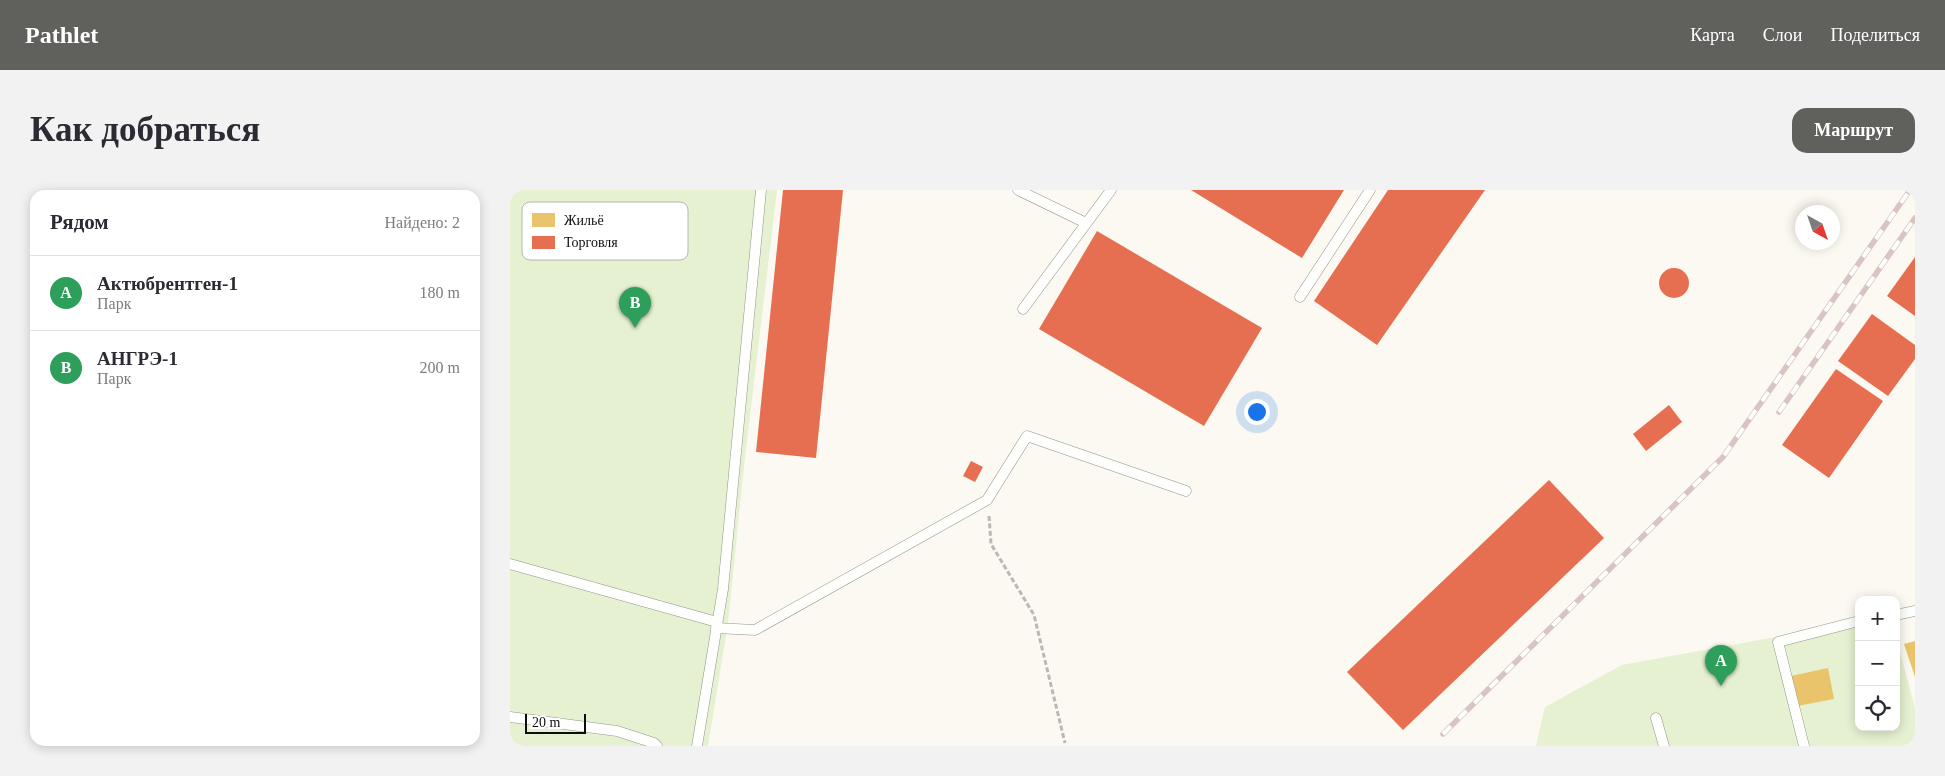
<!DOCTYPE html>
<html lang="ru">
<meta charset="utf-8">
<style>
body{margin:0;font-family:Georgia,serif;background:#f2f2f3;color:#2b2b33}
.controls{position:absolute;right:15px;bottom:15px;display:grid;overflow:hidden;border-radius:10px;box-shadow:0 2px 12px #0003}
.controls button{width:45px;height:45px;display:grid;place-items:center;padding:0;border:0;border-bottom:1px solid #e1e1e2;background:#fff;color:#2b2b33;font:25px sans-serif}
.compass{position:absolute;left:1285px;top:15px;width:45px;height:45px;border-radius:50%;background:#fff;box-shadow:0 2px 12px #0003;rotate:140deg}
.scale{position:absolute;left:15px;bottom:12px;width:61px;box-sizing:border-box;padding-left:5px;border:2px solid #0d0d0d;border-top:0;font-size:14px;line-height:18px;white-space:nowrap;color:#0d0d0d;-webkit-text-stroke:4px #fff;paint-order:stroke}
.you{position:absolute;left:746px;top:221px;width:18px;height:18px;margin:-12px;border:4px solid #fff;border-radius:50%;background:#1a73e8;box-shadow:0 0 0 8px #1a73e833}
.badge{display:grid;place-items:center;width:32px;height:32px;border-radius:50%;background:#60605d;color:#fff;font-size:16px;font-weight:700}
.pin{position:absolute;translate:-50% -41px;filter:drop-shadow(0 1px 2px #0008)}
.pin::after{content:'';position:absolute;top:26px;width:18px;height:15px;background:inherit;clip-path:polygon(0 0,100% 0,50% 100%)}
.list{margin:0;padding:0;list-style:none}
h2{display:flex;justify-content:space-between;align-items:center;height:65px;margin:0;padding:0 20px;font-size:21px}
h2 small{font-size:16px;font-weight:400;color:#7c7c81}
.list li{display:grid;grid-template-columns:32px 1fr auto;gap:15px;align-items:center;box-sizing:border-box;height:75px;padding:0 20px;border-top:1px solid #e1e1e2}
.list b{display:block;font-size:19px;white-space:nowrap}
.list p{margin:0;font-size:16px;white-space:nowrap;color:#7c7c81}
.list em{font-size:16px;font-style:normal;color:#7c7c81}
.icon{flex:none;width:28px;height:28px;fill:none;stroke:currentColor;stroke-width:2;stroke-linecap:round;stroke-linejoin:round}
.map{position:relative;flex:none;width:1405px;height:556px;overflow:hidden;border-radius:15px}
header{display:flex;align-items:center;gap:30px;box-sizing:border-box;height:70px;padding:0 25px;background:#60605d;color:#fff}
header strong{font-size:24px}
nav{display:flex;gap:28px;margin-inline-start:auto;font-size:18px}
.intro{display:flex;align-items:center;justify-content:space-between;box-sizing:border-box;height:120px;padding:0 30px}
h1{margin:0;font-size:35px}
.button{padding:12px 22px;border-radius:15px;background:#60605d;color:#fff;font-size:18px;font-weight:700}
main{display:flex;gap:30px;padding:0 30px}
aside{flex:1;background:#fff;border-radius:15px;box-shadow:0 2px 12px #0003}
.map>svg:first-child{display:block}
</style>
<header>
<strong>Pathlet</strong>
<nav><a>Карта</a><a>Слои</a><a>Поделиться</a></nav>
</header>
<div class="intro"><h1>Как добраться</h1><a class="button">Маршрут</a></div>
<main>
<aside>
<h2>Рядом<small>Найдено: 2</small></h2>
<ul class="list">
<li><span class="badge" style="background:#2e9e5b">A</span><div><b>Актюбрентген-1</b><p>Парк</p></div><em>180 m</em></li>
<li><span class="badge" style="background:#2e9e5b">B</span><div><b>АНГРЭ-1</b><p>Парк</p></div><em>200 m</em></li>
</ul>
</aside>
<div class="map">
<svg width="1405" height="556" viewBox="0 0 1405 556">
<rect width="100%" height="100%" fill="#fbf9f1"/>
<g fill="#e5f1d1">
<path d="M 0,0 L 267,0 L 234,276 L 218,433 L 198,556 L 0,556 Z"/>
<path d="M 1349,432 L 1349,537 L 1386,537 L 1386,447 L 1405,518 L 1405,556 L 1026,556 L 1035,517 L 1112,475 Z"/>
</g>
<g fill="#e9c46a">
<path d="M 1405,451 L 1405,487 L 1394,454 Z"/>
<path d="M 1318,478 L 1324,509 L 1287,516 L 1281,486 Z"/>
</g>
<g fill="#e76f51">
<path d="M 273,0 L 333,0 L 306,268 L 246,262 Z"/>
<path d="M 681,0 L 834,0 L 792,68 Z"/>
<path d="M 878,0 L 975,0 L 867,155 L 804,111 Z"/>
<path d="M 587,41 L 752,138 L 694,236 L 529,139 Z"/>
<path d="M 1405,67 L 1405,126 L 1377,106 Z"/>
<circle cx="1164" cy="93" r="15"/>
<path d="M 1362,124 L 1405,155 L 1405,169 L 1378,206 L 1328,171 Z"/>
<path d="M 1326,179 L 1373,211 L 1319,288 L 1272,255 Z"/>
<path d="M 1159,215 L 1172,232 L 1136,261 L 1123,244 Z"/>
<path d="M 461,271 L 473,277 L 465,292 L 453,286 Z"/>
<path d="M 1039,290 L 1094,348 L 893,540 L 837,482 Z"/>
</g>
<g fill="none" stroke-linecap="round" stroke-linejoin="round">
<g stroke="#949390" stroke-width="11">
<g id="service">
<path d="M 508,0 L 576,33"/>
<path d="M 790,107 L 860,0"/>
<path d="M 513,119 L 601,0"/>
<path d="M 0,374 L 207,432"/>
<path d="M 1386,425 L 1405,421"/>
<path d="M 206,438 L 245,440 L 477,310 L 517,246 L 676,301"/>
<path d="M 0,527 L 107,541 L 144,553 L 147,556"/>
<path d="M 1146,528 L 1154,556"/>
<path d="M 187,556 L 213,399 L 251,0"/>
<path d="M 1294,556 L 1268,452 L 1349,431"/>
</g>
</g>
<path stroke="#b8b8b6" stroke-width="3" stroke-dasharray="5 2.5" stroke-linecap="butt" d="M 479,326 L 481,354 L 524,425 L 555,553"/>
<use href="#service" stroke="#fefefd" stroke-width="10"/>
<g stroke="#d8c4c5" stroke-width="5.5">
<g id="rail">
<path d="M 1269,222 L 1405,28"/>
<path d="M 933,544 L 1213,267 L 1400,0"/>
</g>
</g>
<use href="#rail" stroke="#fff" stroke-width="4" stroke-dasharray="11" stroke-linecap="butt"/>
</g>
<rect x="12" y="12" width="166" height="58" rx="8" fill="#fff" stroke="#b6b6b6" stroke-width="1"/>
<rect x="22" y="23" width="23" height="14" fill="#e9c46a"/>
<rect x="22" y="46" width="23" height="13" fill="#e76f51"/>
<g font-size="14" fill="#0d0d0d">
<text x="54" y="35">Жильё</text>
<text x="54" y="57">Торговля</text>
</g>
</svg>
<div class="controls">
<button>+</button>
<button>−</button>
<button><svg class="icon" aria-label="locate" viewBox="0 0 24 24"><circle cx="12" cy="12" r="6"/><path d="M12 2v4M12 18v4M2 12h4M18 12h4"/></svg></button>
</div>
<svg class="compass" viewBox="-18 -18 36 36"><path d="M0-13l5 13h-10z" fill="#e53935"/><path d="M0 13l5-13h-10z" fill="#7c7c81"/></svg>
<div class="scale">20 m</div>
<div class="you"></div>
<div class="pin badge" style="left:1211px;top:496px;background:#2e9e5b">A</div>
<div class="pin badge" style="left:125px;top:138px;background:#2e9e5b">B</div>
</div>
</main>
